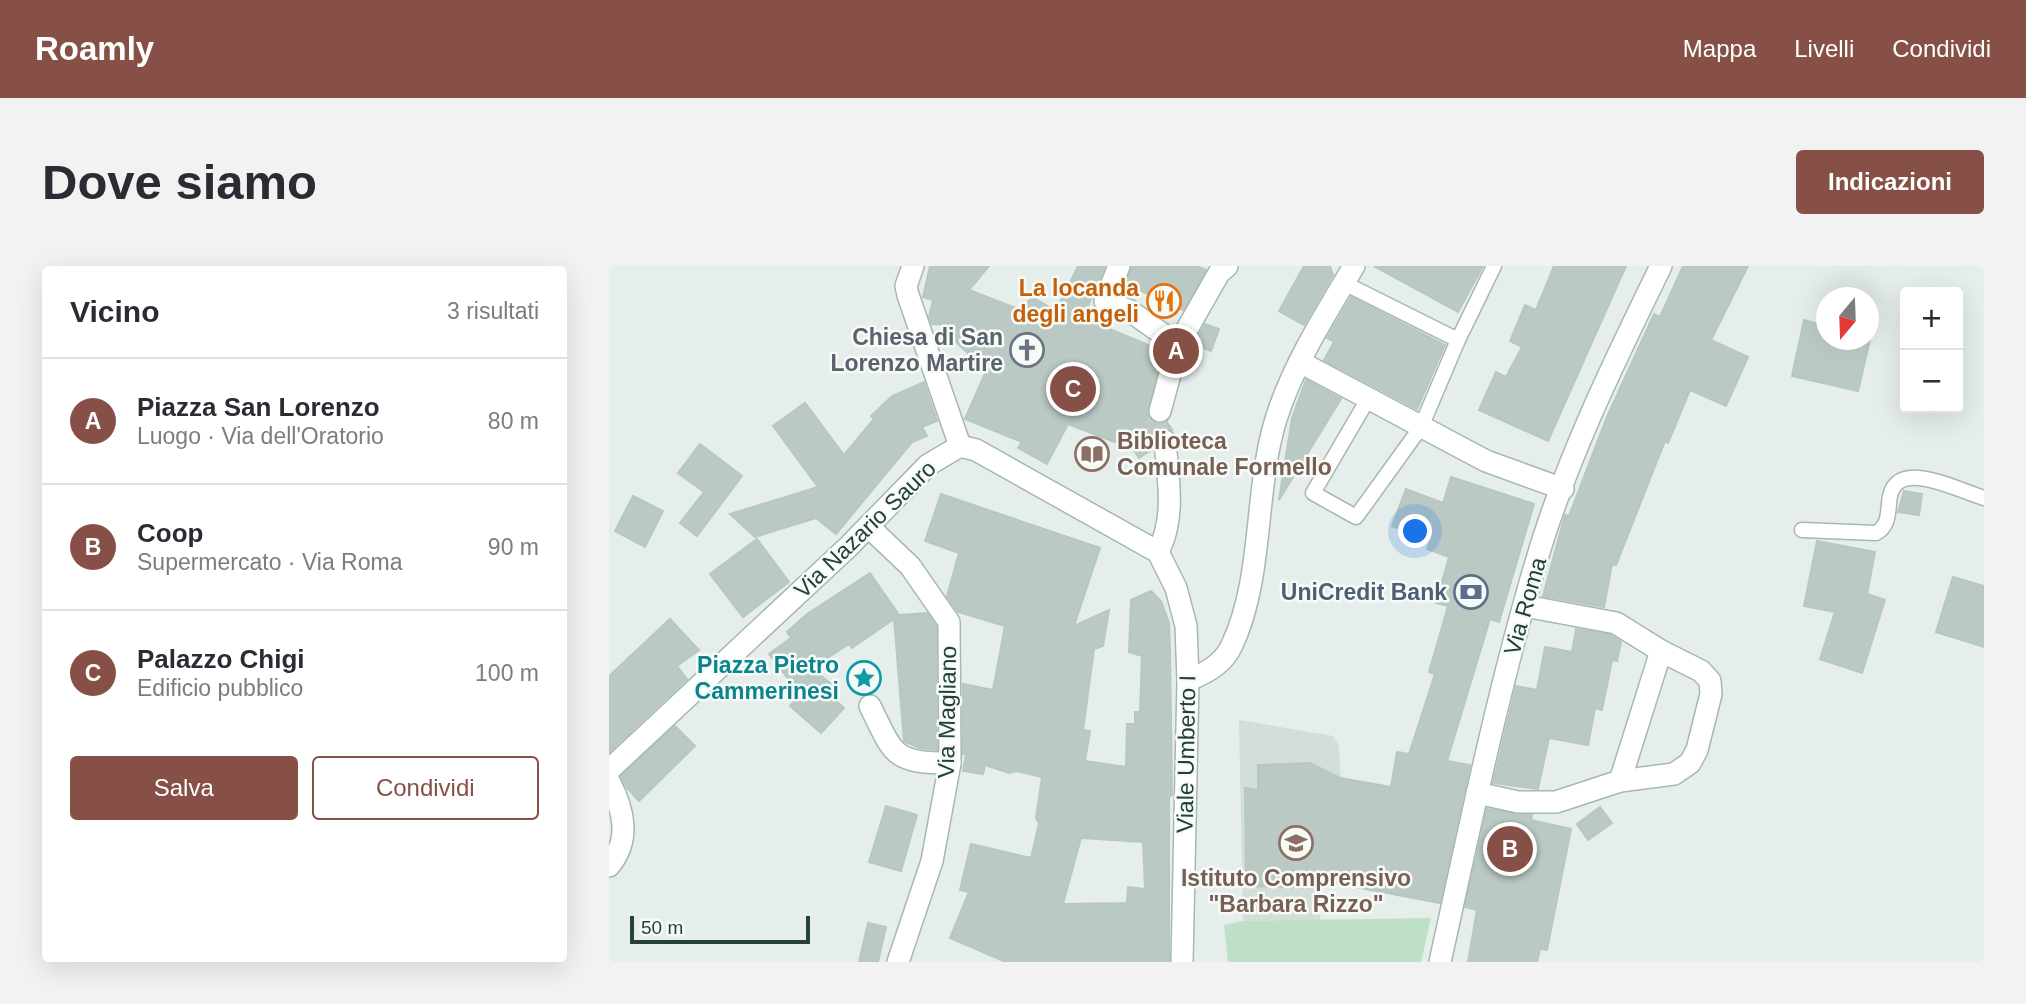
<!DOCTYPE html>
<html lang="it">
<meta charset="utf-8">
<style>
body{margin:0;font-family:Helvetica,sans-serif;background:#f2f2f3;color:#2b2b33}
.controls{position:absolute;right:21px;top:21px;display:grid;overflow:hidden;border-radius:7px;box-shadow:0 7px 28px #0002}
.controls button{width:63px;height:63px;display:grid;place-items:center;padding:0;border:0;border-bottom:2px solid #e1e1e2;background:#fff;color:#2b2b33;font:35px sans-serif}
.compass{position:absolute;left:1207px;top:21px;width:63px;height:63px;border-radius:50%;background:#fff;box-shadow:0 7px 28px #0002;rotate:199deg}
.scale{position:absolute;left:21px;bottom:18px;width:180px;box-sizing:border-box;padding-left:7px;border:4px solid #234138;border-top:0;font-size:19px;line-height:24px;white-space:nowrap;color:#234138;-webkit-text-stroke:5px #f6fbf8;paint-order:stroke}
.you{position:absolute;left:807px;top:266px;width:24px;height:24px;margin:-18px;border:5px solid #fff;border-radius:50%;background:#1a73e8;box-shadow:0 0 0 10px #1a73e833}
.badge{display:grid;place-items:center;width:46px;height:46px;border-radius:50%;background:#865046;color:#fff;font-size:23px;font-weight:700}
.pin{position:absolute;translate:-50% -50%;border:4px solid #fff;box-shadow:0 2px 7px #0006}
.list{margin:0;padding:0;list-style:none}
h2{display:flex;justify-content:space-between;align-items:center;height:91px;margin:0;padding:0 28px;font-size:30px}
h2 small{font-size:23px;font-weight:400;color:#7c7c81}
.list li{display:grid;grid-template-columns:46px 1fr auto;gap:21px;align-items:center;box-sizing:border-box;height:126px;padding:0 28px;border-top:2px solid #e1e1e2}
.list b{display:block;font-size:26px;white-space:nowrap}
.list p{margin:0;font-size:23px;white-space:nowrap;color:#7c7c81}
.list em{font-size:23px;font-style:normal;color:#7c7c81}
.actions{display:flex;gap:14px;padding:21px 28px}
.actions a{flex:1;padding:16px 0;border:2px solid #865046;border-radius:7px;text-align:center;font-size:24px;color:#865046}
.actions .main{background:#865046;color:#fff}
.map{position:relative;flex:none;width:1375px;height:696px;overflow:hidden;border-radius:7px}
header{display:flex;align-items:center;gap:42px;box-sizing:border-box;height:98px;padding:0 35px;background:#865046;color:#fff}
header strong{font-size:33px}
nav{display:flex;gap:38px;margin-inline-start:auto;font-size:24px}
.intro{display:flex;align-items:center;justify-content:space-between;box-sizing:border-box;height:168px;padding:0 42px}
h1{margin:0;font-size:49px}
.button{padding:18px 32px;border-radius:7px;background:#865046;color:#fff;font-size:24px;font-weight:700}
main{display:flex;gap:42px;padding:0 42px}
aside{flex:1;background:#fff;border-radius:7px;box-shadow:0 7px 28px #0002}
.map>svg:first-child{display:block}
</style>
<header>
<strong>Roamly</strong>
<nav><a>Mappa</a><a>Livelli</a><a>Condividi</a></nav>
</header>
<div class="intro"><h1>Dove siamo</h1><a class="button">Indicazioni</a></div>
<main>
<aside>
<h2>Vicino<small>3 risultati</small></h2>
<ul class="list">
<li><span class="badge">A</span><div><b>Piazza San Lorenzo</b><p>Luogo · Via dell'Oratorio</p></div><em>80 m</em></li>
<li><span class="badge">B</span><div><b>Coop</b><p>Supermercato · Via Roma</p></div><em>90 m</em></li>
<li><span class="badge">C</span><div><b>Palazzo Chigi</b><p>Edificio pubblico</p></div><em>100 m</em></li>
</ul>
<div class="actions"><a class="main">Salva</a><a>Condividi</a></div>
</aside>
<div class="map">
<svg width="1375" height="696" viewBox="0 0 1375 696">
<rect width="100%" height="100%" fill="#e5eeea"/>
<path fill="#d3ded9" d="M 630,454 L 724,470 L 730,480 L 733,538 L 731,618 L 711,616 L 711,654 L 634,655 Z"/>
<path fill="#bee0c6" d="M 822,652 L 812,696 L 619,696 L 615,659 L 634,655 Z"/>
<g fill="#bac9c3" stroke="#b7c8c1" stroke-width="2" fill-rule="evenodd">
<path d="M 321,0 L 380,0 L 360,24 L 412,44 L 423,31 L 447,45 L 469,0 L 496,0 L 474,52 L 554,85 L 538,148 L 547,157 L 558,156 L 563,164 L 555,162 L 548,165 L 544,170 L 544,183 L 530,192 L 524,183 L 459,158 L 438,198 L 409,182 L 413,176 L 356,153 L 377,105 L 345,74 L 348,59 L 323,58 L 320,51 L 324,34 L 314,31 Z"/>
<path d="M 523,0 L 588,0 L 597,4 L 574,44 L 517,18 Z"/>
<path d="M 695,0 L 721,0 L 724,9 L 695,59 L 670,45 Z"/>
<path d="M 765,0 L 874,0 L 849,46 Z"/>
<path d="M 945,0 L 1017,0 L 939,175 L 870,144 L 887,106 L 897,111 L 913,81 L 901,75 L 916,39 L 927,44 Z"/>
<path d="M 1074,0 L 1139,0 L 1102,74 L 1139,91 L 1117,140 L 1081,124 L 1059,177 L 1056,175 L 1007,299 L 1003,298 L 995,341 L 934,330 L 956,249 L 960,250 L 998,151 L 1045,48 L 1051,51 Z"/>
<path d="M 742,31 L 836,79 L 808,143 L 715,94 L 725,76 L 718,72 Z"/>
<path d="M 1195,54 L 1217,60 L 1217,74 L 1261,74 L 1249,125 L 1183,110 Z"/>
<path d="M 596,58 L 610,63 L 602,85 L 585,78 Z"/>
<path d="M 697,114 L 732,133 L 670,234 L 683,152 Z"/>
<path d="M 315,116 L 328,155 L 313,161 L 318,170 L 303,176 L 227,268 L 207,252 L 146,271 L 121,248 L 209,221 L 164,160 L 196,137 L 235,189 L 265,153 L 262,150 L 283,130 Z"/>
<path d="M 91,178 L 133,210 L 88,270 L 71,257 L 95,226 L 69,207 Z"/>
<path d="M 842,211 L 925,238 L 890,356 L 881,353 L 838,495 L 861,499 L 831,637 L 704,613 L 703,622 L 637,620 L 636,522 L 649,524 L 649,499 L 701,497 L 731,512 L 782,521 L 788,486 L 800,488 L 826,408 L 820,406 L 839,340 L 827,337 L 840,291 L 818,283 L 821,275 L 783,260 L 797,223 L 834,237 Z"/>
<path d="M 1295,225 L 1313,228 L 1310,249 L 1289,246 Z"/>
<path d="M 332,228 L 491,282 L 465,360 L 500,344 L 494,380 L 485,383 L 474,464 L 481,465 L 476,495 L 517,501 L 518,458 L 526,458 L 526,446 L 531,446 L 533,390 L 520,386 L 522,334 L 542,325 L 552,335 L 560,357 L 561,382 L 563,529 L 560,531 L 560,696 L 397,696 L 341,672 L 360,626 L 351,624 L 362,578 L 422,592 L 430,557 L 427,552 L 433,511 L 407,505 L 400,507 L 376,499 L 374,508 L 354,505 L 357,488 L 354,488 L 354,418 L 384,424 L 396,360 L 349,346 L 338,330 L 350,287 L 316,275 ZM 472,572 L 534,576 L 536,623 L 519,621 L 518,637 L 454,638 Z"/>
<path d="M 24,230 L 54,245 L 36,281 L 6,265 Z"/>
<path d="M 148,273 L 180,316 L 134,351 L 101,308 Z"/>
<path d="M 1208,275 L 1266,286 L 1258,328 L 1276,334 L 1253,407 L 1211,393 L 1226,346 L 1195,340 Z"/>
<path d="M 261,307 L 290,349 L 318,347 L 327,360 L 328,484 L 310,482 L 295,475 L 285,353 L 243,382 L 240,378 L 203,402 L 228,423 L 222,430 L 235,442 L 212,467 L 181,440 L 191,428 L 160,388 L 182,372 L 178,366 L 198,348 Z"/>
<path d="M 1344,311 L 1375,320 L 1375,381 L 1327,366 Z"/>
<path d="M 61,353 L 90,384 L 68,400 L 78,413 L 0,486 L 0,410 Z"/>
<path d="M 967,363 L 1002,369 L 1012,376 L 1008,395 L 1003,394 L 993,444 L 986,442 L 979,479 L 940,472 L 929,523 L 884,517 L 907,420 L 928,424 L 936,381 L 963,386 Z"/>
<path d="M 66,460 L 86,480 L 30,535 L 18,522 L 12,510 Z"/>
<path d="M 277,540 L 308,549 L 292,605 L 260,596 Z"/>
<path d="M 991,541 L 1003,557 L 979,574 L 968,558 Z"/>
<path d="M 878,543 L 923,549 L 922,554 L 962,563 L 938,684 L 931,683 L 928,696 L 859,696 L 868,644 L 856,641 Z"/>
<path d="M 259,657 L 277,661 L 269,696 L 250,696 Z"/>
</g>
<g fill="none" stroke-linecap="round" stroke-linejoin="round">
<path stroke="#becbc6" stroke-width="21" stroke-dasharray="21 10" stroke-linecap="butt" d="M 551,145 L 547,159 L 556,175"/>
<g stroke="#a7b7b1" stroke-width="17">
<g id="service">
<path d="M 735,17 L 849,74 L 812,161 L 747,251 L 704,227 L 759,133"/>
<path d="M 849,74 L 885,0"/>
<path d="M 1193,264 L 1267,267 C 1278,261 1279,251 1280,238 C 1282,188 1345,223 1375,232"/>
</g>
</g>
<g stroke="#a7b7b1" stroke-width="24">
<g id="pedestrian">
<path d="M 510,0 L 496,35 L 521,45 L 569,79 L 551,145"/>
<path d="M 569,79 L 610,7 L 618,0"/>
<path d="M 549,286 C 567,251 559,213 556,175"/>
</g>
</g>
<g stroke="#a7b7b1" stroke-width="24">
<g id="minor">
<path d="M 304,0 L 297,20 L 299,29 L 351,180"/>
<path d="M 691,96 L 877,195 L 954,223"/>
<path d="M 260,261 L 301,300 L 340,356 L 341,497 L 323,595 L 289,696"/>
<path d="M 579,414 C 596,408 615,397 623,379 C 655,311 645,224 667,153 C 684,99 716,49 745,0"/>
<path d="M 261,440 C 285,489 284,497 341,497"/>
<path d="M 0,515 C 15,544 22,574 0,600"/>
<path d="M 1011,515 L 1052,385"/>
<path d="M 868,527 L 909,536 L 947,536 L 1011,515 L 1065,508 L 1081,497 L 1088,484 L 1102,428 L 1101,415 L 1092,405 L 1052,385 L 1007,357 L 916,340"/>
</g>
</g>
<g stroke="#a7b7b1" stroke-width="24">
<g id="tertiary">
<path d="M 0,504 L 239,281 L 319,199 L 351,180 L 367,184 L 549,286 L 567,322 L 577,360 L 579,414 L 573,696"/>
<path d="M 831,696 C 860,565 887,433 925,303 C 955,198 1004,98 1052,0"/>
</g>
</g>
<use href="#service" stroke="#fff" stroke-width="14"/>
<use href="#pedestrian" stroke="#fff" stroke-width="21"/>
<use href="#minor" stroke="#fff" stroke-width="21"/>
<use href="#tertiary" stroke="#fff" stroke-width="21"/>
</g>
<defs>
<g id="restaurant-ring" transform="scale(1.75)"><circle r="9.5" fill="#f6fbf8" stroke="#e8710a" stroke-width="1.5"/><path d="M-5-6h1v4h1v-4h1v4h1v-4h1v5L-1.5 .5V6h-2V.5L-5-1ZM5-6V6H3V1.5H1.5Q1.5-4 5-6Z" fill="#e8710a"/></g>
<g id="church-ring" transform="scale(1.75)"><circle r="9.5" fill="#f6fbf8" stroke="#6b7280" stroke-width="1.5"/><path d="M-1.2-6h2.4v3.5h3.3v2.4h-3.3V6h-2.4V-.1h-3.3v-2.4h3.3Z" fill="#6b7280"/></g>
<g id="library-ring" transform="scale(1.75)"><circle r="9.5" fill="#f6fbf8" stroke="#8d6e63" stroke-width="1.5"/><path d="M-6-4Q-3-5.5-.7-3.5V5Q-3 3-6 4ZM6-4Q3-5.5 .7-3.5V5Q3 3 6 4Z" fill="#8d6e63"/></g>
<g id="bank-ring" transform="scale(1.75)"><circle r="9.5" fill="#f6fbf8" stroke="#5c6f8a" stroke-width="1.5"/><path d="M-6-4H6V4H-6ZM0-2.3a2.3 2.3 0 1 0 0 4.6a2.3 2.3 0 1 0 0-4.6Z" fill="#5c6f8a"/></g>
<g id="sight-ring" transform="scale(1.75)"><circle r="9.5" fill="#f6fbf8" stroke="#0f9aa8" stroke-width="1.5"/><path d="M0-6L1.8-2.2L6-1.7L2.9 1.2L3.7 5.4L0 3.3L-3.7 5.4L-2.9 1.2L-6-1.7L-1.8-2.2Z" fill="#0f9aa8"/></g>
<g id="school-ring" transform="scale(1.75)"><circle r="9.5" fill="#f6fbf8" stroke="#8d6e63" stroke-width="1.5"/><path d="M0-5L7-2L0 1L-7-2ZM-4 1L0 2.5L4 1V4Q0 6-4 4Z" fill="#8d6e63"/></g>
</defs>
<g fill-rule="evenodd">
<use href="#restaurant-ring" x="555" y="35"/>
<use href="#church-ring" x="418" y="84"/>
<use href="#library-ring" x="483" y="188"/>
<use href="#bank-ring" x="862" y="326"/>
<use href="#sight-ring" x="255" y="412"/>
<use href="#school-ring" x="687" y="577"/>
</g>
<g text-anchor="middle" stroke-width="5" stroke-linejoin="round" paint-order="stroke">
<g font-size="23" font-weight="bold" fill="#c56008" stroke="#f6fbf8" text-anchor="end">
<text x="530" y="30">La locanda<tspan x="530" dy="26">degli angeli</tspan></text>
</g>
<g font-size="23" font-weight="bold" fill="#5b616d" stroke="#f6fbf8" text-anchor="end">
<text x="394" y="79">Chiesa di San<tspan x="394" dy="26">Lorenzo Martire</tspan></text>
</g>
<g font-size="23" font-weight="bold" fill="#785e54" stroke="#f6fbf8" text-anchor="start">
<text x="508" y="183">Biblioteca<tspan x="508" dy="26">Comunale Formello</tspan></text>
<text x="687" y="620" text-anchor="middle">Istituto Comprensivo<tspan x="687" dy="26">"Barbara Rizzo"</tspan></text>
</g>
<g font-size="23" fill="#234138" stroke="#f6fbf8">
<text transform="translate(256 263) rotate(-44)" y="8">Via Nazario Sauro</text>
<text transform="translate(916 340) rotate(-74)" y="8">Via Roma</text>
<text transform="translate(338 446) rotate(-89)" y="8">Via Magliano</text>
<text transform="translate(577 488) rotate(-89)" y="8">Viale Umberto I</text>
</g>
<g font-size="23" font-weight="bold" fill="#4e5e75" stroke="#f6fbf8" text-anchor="end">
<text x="838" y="334">UniCredit Bank</text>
</g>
<g font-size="23" font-weight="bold" fill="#0d838f" stroke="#f6fbf8" text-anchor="end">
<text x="230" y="407">Piazza Pietro<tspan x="230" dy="26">Cammerinesi</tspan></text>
</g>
</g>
</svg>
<div class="controls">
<button>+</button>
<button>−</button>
</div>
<svg class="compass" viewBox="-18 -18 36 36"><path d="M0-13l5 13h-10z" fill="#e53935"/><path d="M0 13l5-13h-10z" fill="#7c7c81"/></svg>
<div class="scale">50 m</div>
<div class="you"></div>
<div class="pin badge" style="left:567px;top:85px">A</div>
<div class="pin badge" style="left:901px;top:583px">B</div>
<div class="pin badge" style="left:464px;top:123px">C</div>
</div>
</main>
